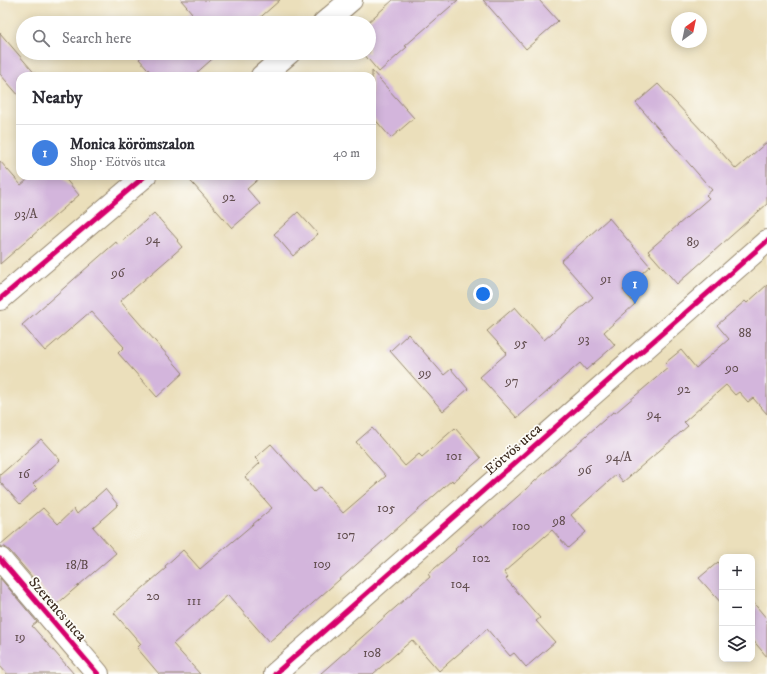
<!DOCTYPE html>
<meta charset="utf-8">
<style>
body{margin:0;font-family:"IM FELL DW Pica",serif;background:#f2f2f3;color:#2b2b33}
.controls{position:absolute;right:12px;bottom:12px;display:grid;overflow:hidden;border-radius:8px;box-shadow:0 2px 10px #0003}
.controls button{width:36px;height:36px;display:grid;place-items:center;padding:0;border:0;border-bottom:1px solid #e1e1e2;background:#fff;color:#2b2b33;font:20px sans-serif}
.compass{position:absolute;left:671px;top:12px;width:36px;height:36px;border-radius:50%;background:#fff;box-shadow:0 2px 10px #0003;rotate:33deg}
.you{position:absolute;left:483px;top:294px;width:14px;height:14px;margin:-10px;border:3px solid #fff;border-radius:50%;background:#1a73e8;box-shadow:0 0 0 6px #1a73e833}
.badge{display:grid;place-items:center;width:26px;height:26px;border-radius:50%;background:#b45309;color:#fff;font-size:13px;font-weight:700}
.pin{position:absolute;translate:-50% -33px;filter:drop-shadow(0 1px 2px #0008)}
.pin::after{content:'';position:absolute;top:21px;width:14px;height:12px;background:inherit;clip-path:polygon(0 0,100% 0,50% 100%)}
.list{margin:0;padding:0;list-style:none}
h2{display:flex;justify-content:space-between;align-items:center;height:52px;margin:0;padding:0 16px;font-size:17px}
h2 small{font-size:13px;font-weight:400;color:#7c7c81}
.list li{display:grid;grid-template-columns:26px 1fr auto;gap:12px;align-items:center;box-sizing:border-box;height:56px;padding:0 16px;border-top:1px solid #e1e1e2}
.list b{display:block;font-size:15px;white-space:nowrap}
.list p{margin:0;font-size:13px;white-space:nowrap;color:#7c7c81}
.list em{font-size:13px;font-style:normal;color:#7c7c81}
.icon{flex:none;width:22px;height:22px;fill:none;stroke:currentColor;stroke-width:2;stroke-linecap:round;stroke-linejoin:round}
.map{position:relative;flex:none;width:767px;height:674px;overflow:hidden}
.search{position:absolute;background:#fff;box-shadow:0 2px 10px #0003;left:16px;top:16px;width:360px;height:44px;display:flex;align-items:center;gap:10px;box-sizing:border-box;padding:0 14px;border-radius:22px;color:#7c7c81;font-size:15px}
.panel{position:absolute;background:#fff;box-shadow:0 2px 10px #0003;left:16px;top:72px;width:360px;height:108px;border-radius:12px}
.map>svg:first-child{display:block}
</style>
<div class="map">
<svg width="767" height="674" viewBox="0 0 767 674">
<rect width="100%" height="100%" fill="#fdfcf7"/>
<filter id="ink" filterUnits="userSpaceOnUse"><feTurbulence type="fractalNoise" baseFrequency=".025" numOctaves="2"/><feDisplacementMap in="SourceGraphic" scale="8" xChannelSelector="R" yChannelSelector="G"/><feConvolveMatrix kernelMatrix="1 2 1 2 8 2 1 2 1" color-interpolation-filters="sRGB"/></filter>
<filter id="wash" filterUnits="userSpaceOnUse"><feTurbulence type="fractalNoise" baseFrequency=".012" numOctaves="4" result="noise"/><feDisplacementMap in="SourceGraphic" scale="16" xChannelSelector="R" yChannelSelector="G"/><feGaussianBlur stdDeviation="0.9" result="paint"/><feColorMatrix in="noise" values="0 0 0 0 0 0 0 0 0 0 0 0 0 0 0 0 0 1.4 0 .05"/><feComposite in="paint" operator="in"/></filter>
<g filter="url(#wash)">
<rect width="100%" height="100%" fill="#ebdfbb"/>
<g id="blocks">
<g fill="#d3b5dc">
<path d="M 181,0 L 280,0 L 254,23 L 181,23 L 192,13 Z"/>
<path d="M 393,0 L 458,0 L 405,46 L 407,47 L 379,72 L 363,53 L 369,53 L 369,23 L 367,23 Z"/>
<path d="M 483,0 L 539,0 L 558,21 L 526,49 Z"/>
<path d="M 0,33 L 37,76 L 20,76 L 20,97 L 0,74 Z"/>
<path d="M 146,53 L 219,53 L 193,76 L 154,76 L 139,59 Z"/>
<path d="M 372,71 L 414,118 L 391,138 L 372,116 Z"/>
<path d="M 658,84 L 705,134 L 736,169 L 767,142 L 767,204 L 677,284 L 648,251 L 709,198 L 706,195 L 712,190 L 636,103 Z"/>
<path d="M 0,161 L 21,185 L 32,176 L 63,176 L 79,195 L 0,264 Z"/>
<path d="M 186,176 L 262,176 L 247,189 L 260,204 L 232,228 Z"/>
<path d="M 298,212 L 318,234 L 293,256 L 274,234 Z"/>
<path d="M 154,213 L 178,240 L 177,241 L 182,247 L 120,301 L 183,373 L 157,397 L 118,353 L 124,347 L 91,311 L 45,351 L 22,325 L 116,242 L 118,245 Z"/>
<path d="M 609,218 L 650,266 L 623,290 L 635,304 L 604,332 L 615,345 L 586,370 L 580,363 L 517,418 L 480,377 L 507,353 L 487,331 L 515,307 L 544,340 L 593,297 L 561,261 Z"/>
<path d="M 767,285 L 767,414 L 753,398 L 748,402 L 739,392 L 735,395 L 726,385 L 684,422 L 688,426 L 623,482 L 617,474 L 571,515 L 586,532 L 568,548 L 552,530 L 504,572 L 508,577 L 506,579 L 540,618 L 536,621 L 555,642 L 526,667 L 514,653 L 510,656 L 487,629 L 439,671 L 412,640 L 373,674 L 320,674 L 430,577 L 428,574 L 456,550 L 455,549 L 481,526 L 482,528 L 613,412 L 615,413 L 669,367 L 665,363 L 681,350 L 696,368 L 729,339 L 717,325 L 745,301 L 747,303 Z"/>
<path d="M 408,334 L 444,375 L 451,369 L 468,389 L 443,411 L 390,351 Z"/>
<path d="M 372,428 L 405,466 L 419,454 L 422,457 L 455,428 L 481,458 L 453,482 L 452,480 L 269,642 L 228,595 L 173,644 L 200,674 L 159,674 L 137,648 L 141,644 L 114,613 L 166,568 L 165,566 L 183,550 L 200,569 L 272,508 L 245,477 L 260,463 L 255,458 L 271,444 L 314,492 L 320,487 L 343,513 L 386,476 L 356,442 Z"/>
<path d="M 41,439 L 60,460 L 33,484 L 37,488 L 20,504 L 0,482 L 0,475 Z"/>
<path d="M 105,489 L 118,505 L 93,527 L 116,553 L 56,605 L 10,551 L 5,547 L 0,547 L 0,545 L 43,508 L 58,524 L 74,509 L 77,514 Z"/>
<path d="M 718,562 L 722,566 L 722,604 L 699,578 Z"/>
<path d="M 0,578 L 37,622 L 32,626 L 74,674 L 7,674 L 0,666 Z"/>
<path d="M 752,601 L 767,619 L 767,657 L 752,639 Z"/>
</g>
</g>
</g>
<g filter="url(#ink)">
<use href="#blocks" fill-opacity="0" stroke="#93846c" stroke-width="1"/>
<g fill="none" stroke-linecap="round" stroke-linejoin="round">
<g stroke="#93846c" stroke-width="24">
<g id="minor">
<path d="M 324,23 L 351,0"/>
<path d="M 262,76 L 289,53"/>
<path d="M 0,299 L 145,176"/>
<path d="M 0,559 L 98,674"/>
<path d="M 275,674 L 767,241"/>
</g>
</g>
<use href="#minor" stroke="#fff" stroke-width="22"/>
<g stroke="#fdfcf7" stroke-width="8">
<g id="cycleway">
<path d="M 0,299 L 145,176"/>
<path d="M 0,559 L 98,674"/>
<path d="M 275,674 L 767,241"/>
</g>
</g>
<use href="#cycleway" stroke="#d6006c" stroke-width="5"/>
</g>
</g>
<g text-anchor="middle" stroke-width="3.5" stroke-linejoin="round" paint-order="stroke">
<g font-size="13" fill="#614d4e">
<text x="229" y="201">92</text>
<text x="26" y="218">93/A</text>
<text x="153" y="243">94</text>
<text x="693" y="246">89</text>
<text x="118" y="277">96</text>
<text x="606" y="283">91</text>
<text x="745" y="337">88</text>
<text x="584" y="343">93</text>
<text x="521" y="347">95</text>
<text x="732" y="372">90</text>
<text x="425" y="377">99</text>
<text x="512" y="385">97</text>
<text x="684" y="393">92</text>
<text x="654" y="418">94</text>
<text x="454" y="460">101</text>
<text x="619" y="461">94/A</text>
<text x="585" y="474">96</text>
<text x="24" y="478">16</text>
<text x="386" y="512">105</text>
<text x="559" y="525">98</text>
<text x="521" y="530">100</text>
<text x="346" y="539">107</text>
<text x="481" y="562">102</text>
<text x="322" y="568">109</text>
<text x="77" y="569">18/B</text>
<text x="460" y="588">104</text>
<text x="153" y="600">20</text>
<text x="194" y="605">111</text>
<text x="20" y="641">19</text>
<text x="372" y="657">108</text>
</g>
<g font-size="15" fill="#3b2a1e" stroke="#fdfcf7">
<text transform="translate(513 449) rotate(-41)" y="5">Eötvös utca</text>
<text transform="translate(58 609) rotate(49)" y="5">Szerencs utca</text>
</g>
</g>
</svg>
<div class="controls">
<button>+</button>
<button>−</button>
<button><svg class="icon" aria-label="layers" viewBox="0 0 24 24"><path d="M12 4l9 5-9 5-9-5zM3 14l9 5 9-5"/></svg></button>
</div>
<svg class="compass" viewBox="-18 -18 36 36"><path d="M0-13l5 13h-10z" fill="#e53935"/><path d="M0 13l5-13h-10z" fill="#7c7c81"/></svg>
<div class="you"></div>
<div class="pin badge" style="left:635px;top:304px;background:#3f7fe0">1</div>
<div class="search"><svg class="icon" aria-label="search" viewBox="0 0 24 24"><circle cx="10" cy="10" r="6"/><path d="M15 15l6 6"/></svg>Search here</div>
<section class="panel">
<h2>Nearby<small></small></h2>
<ul class="list">
<li><span class="badge" style="background:#3f7fe0">1</span><div><b>Monica körömszalon</b><p>Shop · Eötvös utca</p></div><em>40 m</em></li>
</ul>
</section>
</div>
